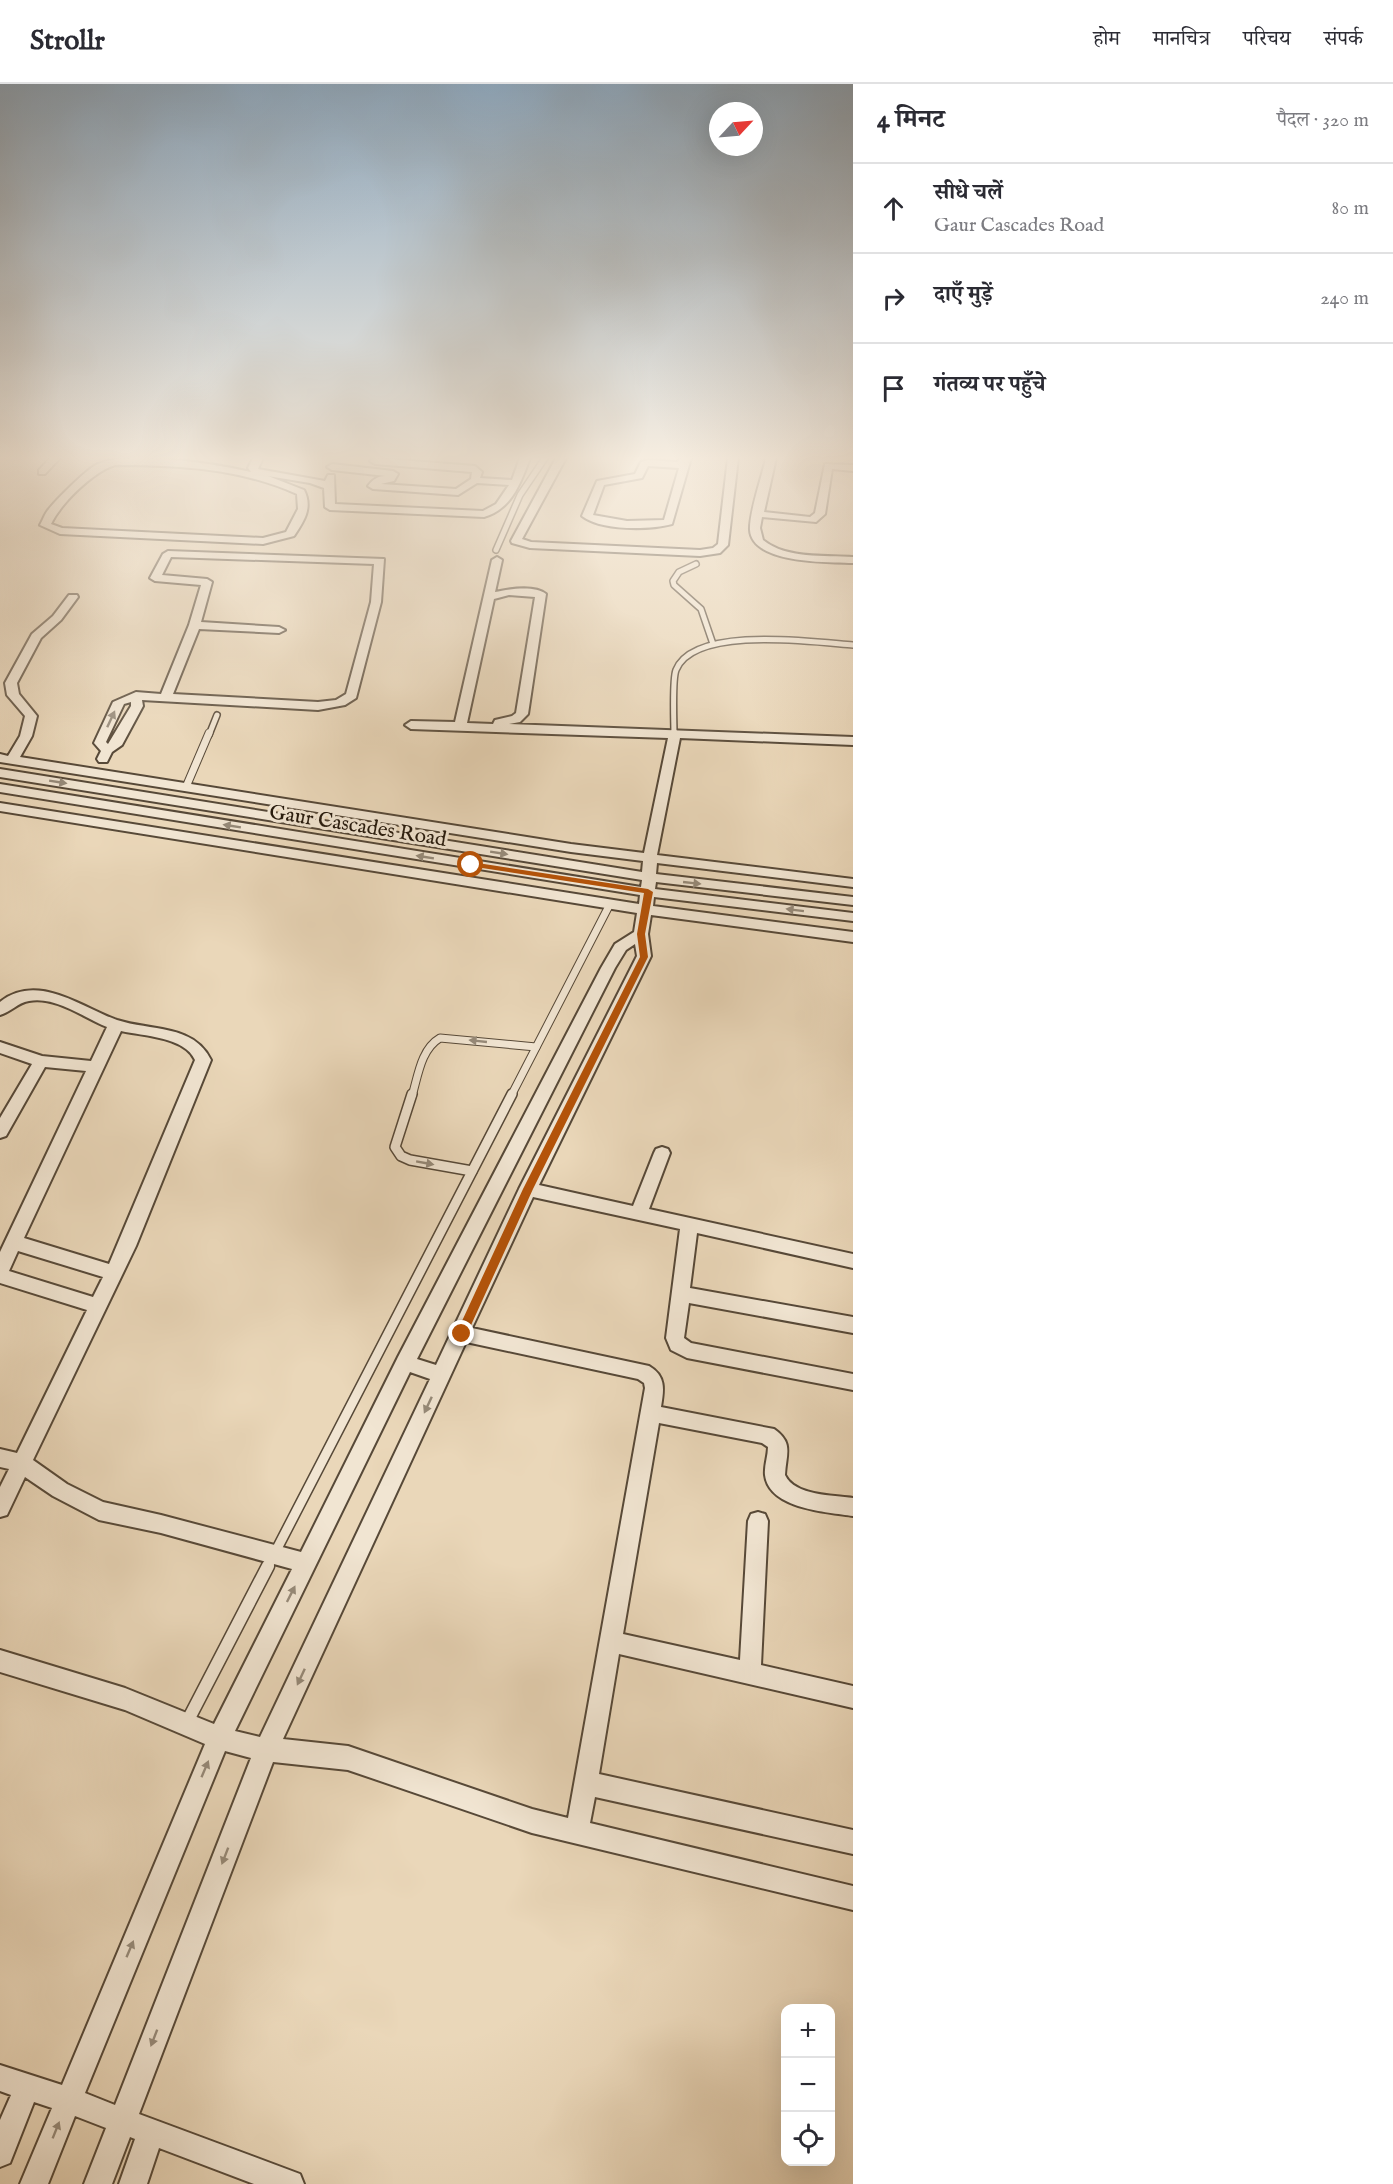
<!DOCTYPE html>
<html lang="hi">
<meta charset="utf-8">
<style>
body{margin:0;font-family:"IM FELL English","Noto Serif Devanagari",serif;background:#f2f2f3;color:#2b2b33}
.controls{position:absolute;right:18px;bottom:18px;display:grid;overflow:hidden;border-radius:12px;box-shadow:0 6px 24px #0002}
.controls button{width:54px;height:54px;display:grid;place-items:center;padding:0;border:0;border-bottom:2px solid #e1e1e2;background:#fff;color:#2b2b33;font:30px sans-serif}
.compass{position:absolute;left:709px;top:18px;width:54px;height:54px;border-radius:50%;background:#fff;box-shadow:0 6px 24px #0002;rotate:64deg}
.stop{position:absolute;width:18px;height:18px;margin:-14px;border:4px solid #b45309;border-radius:50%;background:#fff}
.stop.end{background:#b45309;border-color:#fff;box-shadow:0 2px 6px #0008}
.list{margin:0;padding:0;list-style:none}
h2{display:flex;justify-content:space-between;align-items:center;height:78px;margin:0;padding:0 24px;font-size:26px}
h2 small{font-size:20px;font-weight:400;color:#7c7c81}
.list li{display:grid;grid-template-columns:39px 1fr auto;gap:18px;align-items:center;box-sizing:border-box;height:90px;padding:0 24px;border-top:2px solid #e1e1e2}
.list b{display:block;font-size:22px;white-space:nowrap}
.list p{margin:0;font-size:20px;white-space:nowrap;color:#7c7c81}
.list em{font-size:20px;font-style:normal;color:#7c7c81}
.icon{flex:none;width:33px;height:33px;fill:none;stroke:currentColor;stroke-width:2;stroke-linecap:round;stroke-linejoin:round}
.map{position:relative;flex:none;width:853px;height:2100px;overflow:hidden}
header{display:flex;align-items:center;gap:36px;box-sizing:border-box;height:84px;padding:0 30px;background:#fff;border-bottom:2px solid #e1e1e2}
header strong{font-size:28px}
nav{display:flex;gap:33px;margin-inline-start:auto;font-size:21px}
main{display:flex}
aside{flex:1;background:#fff}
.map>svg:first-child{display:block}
</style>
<header>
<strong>Strollr</strong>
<nav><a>होम</a><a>मानचित्र</a><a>परिचय</a><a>संपर्क</a></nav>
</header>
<main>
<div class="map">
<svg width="853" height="2100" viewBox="0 0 853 2100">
<rect width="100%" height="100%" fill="#ead7b9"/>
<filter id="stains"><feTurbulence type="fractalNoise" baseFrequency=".00333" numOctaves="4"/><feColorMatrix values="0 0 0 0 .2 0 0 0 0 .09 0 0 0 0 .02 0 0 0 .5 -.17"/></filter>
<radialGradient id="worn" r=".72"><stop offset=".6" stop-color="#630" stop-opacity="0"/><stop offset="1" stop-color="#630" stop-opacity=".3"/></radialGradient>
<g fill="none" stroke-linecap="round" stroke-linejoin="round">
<g stroke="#574938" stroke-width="8">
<g id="service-far3">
<path d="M 496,466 L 520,411 L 545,374"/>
<path d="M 696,480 L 679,488 L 673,497 L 674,501 L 701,525 L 713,560"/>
<path d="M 209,651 L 217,631"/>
<path d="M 674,651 C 674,637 672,596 676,586 C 694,541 815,558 853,561"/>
</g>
</g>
<g stroke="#574938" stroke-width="9">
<g id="service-far2">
<path d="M 674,652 L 674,649"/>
<path d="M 186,703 L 209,649"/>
<path d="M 412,1012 C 418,992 421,965 440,954 L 536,963"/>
<path d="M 511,1012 L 610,820"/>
</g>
</g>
<g stroke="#574938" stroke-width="12">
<g id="service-far1">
<path d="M 412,1010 L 395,1063 L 401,1072 L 410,1076 L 472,1087"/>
<path d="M 267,1484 L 512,1010"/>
</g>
</g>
<g stroke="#574938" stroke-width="15">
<path id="service" d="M 186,1640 L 268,1482"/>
</g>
<g stroke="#574938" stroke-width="4">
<g id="minor">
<path d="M 50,374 L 60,374 L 45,390 L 39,390 L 39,386 Z"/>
<path d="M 253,374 L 263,374 L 258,385 L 325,397 L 328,391 L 334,391 L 335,420 L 483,427 L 496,420 L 509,401 L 477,399 L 458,411 L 373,405 L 368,402 C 373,395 378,392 386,392 L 332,386 L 327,383 L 332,380 L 393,387 L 398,390 L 394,397 L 381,400 L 456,405 L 471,395 L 472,388 L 375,380 L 370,377 L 375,374 L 475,382 L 482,388 L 480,394 L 512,396 L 520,374 L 530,374 C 521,398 512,425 484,433 L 330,426 L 325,423 L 324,404 L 310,399 L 268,392 L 304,406 C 313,424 304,437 294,452 L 263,460 L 60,450 L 40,441 C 43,436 45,429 49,425 C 56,416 86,386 96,381 C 125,365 217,380 251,388 L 248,384 ZM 115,381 C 176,381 240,384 297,410 L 298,425 L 286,448 L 263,454 L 62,444 L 51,440 C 61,419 93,388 115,381 Z"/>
<path d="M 556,374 L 566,374 L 522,455 L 531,458 L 700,466 L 713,464 L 718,460 L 728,374 L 738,374 L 728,461 L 720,469 L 700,472 L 530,464 L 512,459 L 511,457 Z"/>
<path d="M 681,374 L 691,374 L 672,440 C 649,446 601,447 582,432 L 597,397 L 635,390 L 641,378 L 648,376 L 677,378 ZM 648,382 L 679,384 L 664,436 L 627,437 L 593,431 L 604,401 L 642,394 Z"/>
<path d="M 766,374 L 776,374 L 764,428 L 810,433 L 815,429 L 825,380 L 853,381 L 853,387 L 832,385 L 825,430 L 816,438 L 762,433 L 760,444 L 763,456 C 786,475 825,471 853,473 L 853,479 C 829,478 752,480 750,446 C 749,429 762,393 766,374 Z"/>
<path d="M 168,467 L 384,475 L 381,518 L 356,614 L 345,621 L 318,626 L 142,616 L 143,622 L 122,661 L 112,668 L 107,678 L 99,678 L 97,675 L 101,667 L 94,659 L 113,618 L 136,608 L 161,610 L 189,541 L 201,501 L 155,497 L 150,494 L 163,470 ZM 171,473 L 374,480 L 371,518 L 346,610 L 336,616 L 318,618 L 173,610 L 199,545 L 279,549 L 285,546 L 279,543 L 201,538 L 212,498 L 207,495 L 162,491 ZM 131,618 L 131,622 L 108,660 L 106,658 L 124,620 Z"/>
<path d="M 497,473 L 502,476 L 495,508 C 509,505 535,501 546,510 L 528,630 L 520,638 L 509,640 L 853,653 L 853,661 L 680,654 L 657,771 L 853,795 L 853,803 L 657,779 L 656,790 L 853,813 L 853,821 L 656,798 L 655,805 L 853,829 L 853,837 L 654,813 L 653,822 L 853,848 L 853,858 L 651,831 L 648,850 L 651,872 L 539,1101 L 633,1122 L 654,1069 L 656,1065 L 662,1063 L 668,1065 L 670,1069 L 649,1125 L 853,1170 L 853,1184 L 697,1149 L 690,1204 L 853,1233 L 853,1249 L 689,1219 L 684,1254 L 691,1259 L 853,1290 L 853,1306 L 687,1274 L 671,1266 L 666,1254 L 680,1145 L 533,1113 L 472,1244 L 649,1282 C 666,1292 664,1305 661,1323 L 774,1345 C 794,1359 786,1370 785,1391 C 795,1412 833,1411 853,1414 L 853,1432 C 827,1428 769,1425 765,1391 C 764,1382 768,1372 768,1363 L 762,1359 L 659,1339 L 623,1550 L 740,1576 L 748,1437 L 751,1430 L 758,1428 L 765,1430 L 768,1437 L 761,1581 L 853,1602 L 853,1624 L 619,1570 L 599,1690 L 853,1746 L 853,1770 L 595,1713 L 590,1739 L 853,1802 L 853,1826 L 532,1749 L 348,1686 L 273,1678 L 139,2030 L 300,2090 L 304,2100 L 254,2100 L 159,2064 L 147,2100 L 119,2100 L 135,2055 L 130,2053 L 112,2100 L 84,2100 L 106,2044 L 75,2032 L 48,2100 L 20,2100 L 52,2024 L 34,2018 L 10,2079 L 0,2083 L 0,2036 L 11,2011 L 0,2007 L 0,1981 L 62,2001 L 205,1660 L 125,1626 L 0,1588 L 0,1566 L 125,1604 L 214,1640 L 292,1485 L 161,1449 L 99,1436 L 53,1412 L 25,1393 L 7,1431 L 0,1433 L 0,1403 L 9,1385 L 0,1383 L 0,1365 L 17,1369 L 87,1226 L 0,1199 L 0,1168 L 86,987 L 45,983 L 6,1052 L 0,1054 L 0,1034 L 32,980 L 0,969 L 0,958 L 42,972 L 91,977 L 107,943 C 84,934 56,912 29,917 C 17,919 11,928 0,931 L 0,918 C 37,888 81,923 117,936 C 150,947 194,940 211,976 L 136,1162 L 33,1376 L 67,1400 L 103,1418 L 161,1431 L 301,1468 L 398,1273 L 601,884 L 615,860 L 634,848 L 637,829 L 0,727 L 0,719 L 639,820 L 640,811 L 0,708 L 0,700 L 641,803 L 642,796 L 0,693 L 0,685 L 642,788 L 643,777 L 571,768 L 0,678 L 0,670 L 8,672 L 20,652 L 25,632 L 7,611 L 5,599 L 32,550 L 53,532 L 69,511 L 77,511 L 78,513 L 61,536 L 41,554 L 17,599 L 19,610 L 37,632 L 32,652 L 20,673 L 571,760 L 644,769 L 668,654 L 411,645 L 405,641 L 411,637 L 455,638 L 492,476 ZM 509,511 L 535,513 L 516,629 L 512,632 L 495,636 L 493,640 L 467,639 L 494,515 ZM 635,860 L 637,872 L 519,1105 L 436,1281 L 417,1275 L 615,884 L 626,866 ZM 121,947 C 143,952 185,953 195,976 L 109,1180 L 24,1154 ZM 18,1167 L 103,1193 L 93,1213 L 9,1187 ZM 466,1258 L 638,1295 L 644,1299 L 645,1304 L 568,1734 L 532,1725 L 348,1662 L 283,1655 ZM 410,1288 L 430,1295 L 260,1653 L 235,1647 ZM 225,1667 L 251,1674 L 115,2021 L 85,2009 Z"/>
</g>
</g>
<use href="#service-far3" stroke="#f1e5d2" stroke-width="5"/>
<use href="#service-far2" stroke="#f1e5d2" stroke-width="7"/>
<use href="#service-far1" stroke="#f1e5d2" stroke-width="9"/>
<use href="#service" stroke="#f1e5d2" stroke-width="12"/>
<use href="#minor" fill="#f1e5d2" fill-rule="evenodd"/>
</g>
<defs><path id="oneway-solid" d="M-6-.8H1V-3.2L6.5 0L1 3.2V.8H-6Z" transform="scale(1.5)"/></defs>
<g fill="#968a79">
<use href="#oneway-solid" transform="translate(111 635) rotate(-65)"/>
<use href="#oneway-solid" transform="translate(58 698) rotate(9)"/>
<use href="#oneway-solid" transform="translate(232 742) rotate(-171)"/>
<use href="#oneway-solid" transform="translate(499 769) rotate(9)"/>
<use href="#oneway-solid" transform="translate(425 773) rotate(-171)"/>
<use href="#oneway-solid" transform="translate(692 799) rotate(6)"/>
<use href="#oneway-solid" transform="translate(795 826) rotate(-173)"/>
<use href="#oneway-solid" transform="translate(478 957) rotate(-174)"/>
<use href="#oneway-solid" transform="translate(425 1079) rotate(10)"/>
<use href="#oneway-solid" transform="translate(428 1321) rotate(115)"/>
<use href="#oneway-solid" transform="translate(291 1510) rotate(-63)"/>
<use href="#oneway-solid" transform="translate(301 1593) rotate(115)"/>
<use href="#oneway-solid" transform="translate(205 1685) rotate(-67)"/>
<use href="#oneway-solid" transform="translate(225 1772) rotate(111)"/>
<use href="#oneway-solid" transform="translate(130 1865) rotate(-67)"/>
<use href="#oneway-solid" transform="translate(154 1954) rotate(111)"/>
<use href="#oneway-solid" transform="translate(56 2046) rotate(-68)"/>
</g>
<linearGradient id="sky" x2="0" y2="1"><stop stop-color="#8ea8be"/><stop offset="0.56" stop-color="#f6ede0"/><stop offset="1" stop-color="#f6ede0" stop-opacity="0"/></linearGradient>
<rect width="853" height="668" fill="url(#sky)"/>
<path fill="#b45309" d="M 471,778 L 648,805 L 653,808 L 645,850 L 648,873 L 533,1105 L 467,1250 L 462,1255 L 456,1250 L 523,1105 L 640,873 L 637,850 L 644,809 L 469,782 L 467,781 Z"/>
<g text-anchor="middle" stroke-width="6" stroke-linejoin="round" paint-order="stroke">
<g font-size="21" fill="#261a0d" stroke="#f1e5d2">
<text transform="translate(358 741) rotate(9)" y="7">Gaur Cascades Road</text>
</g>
</g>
<rect width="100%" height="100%" filter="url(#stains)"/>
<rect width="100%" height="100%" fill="url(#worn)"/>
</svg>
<div class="controls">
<button>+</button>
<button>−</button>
<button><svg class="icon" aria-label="locate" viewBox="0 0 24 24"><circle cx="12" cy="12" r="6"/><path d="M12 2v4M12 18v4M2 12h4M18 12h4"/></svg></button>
</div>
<svg class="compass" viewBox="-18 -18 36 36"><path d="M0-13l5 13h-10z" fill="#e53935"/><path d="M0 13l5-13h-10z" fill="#7c7c81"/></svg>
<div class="stop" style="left:471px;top:781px"></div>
<div class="stop end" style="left:462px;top:1250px"></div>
</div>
<aside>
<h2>4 मिनट<small>पैदल · 320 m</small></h2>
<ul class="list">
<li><svg class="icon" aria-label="ahead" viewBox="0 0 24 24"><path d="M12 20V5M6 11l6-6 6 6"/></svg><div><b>सीधे चलें</b><p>Gaur Cascades Road</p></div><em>80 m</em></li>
<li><svg class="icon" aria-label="right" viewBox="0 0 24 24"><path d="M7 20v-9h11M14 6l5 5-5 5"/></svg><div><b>दाएँ मुड़ें</b></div><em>240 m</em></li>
<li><svg class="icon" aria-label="arrive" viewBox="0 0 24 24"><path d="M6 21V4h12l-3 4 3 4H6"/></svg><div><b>गंतव्य पर पहुँचे</b></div></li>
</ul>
</aside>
</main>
